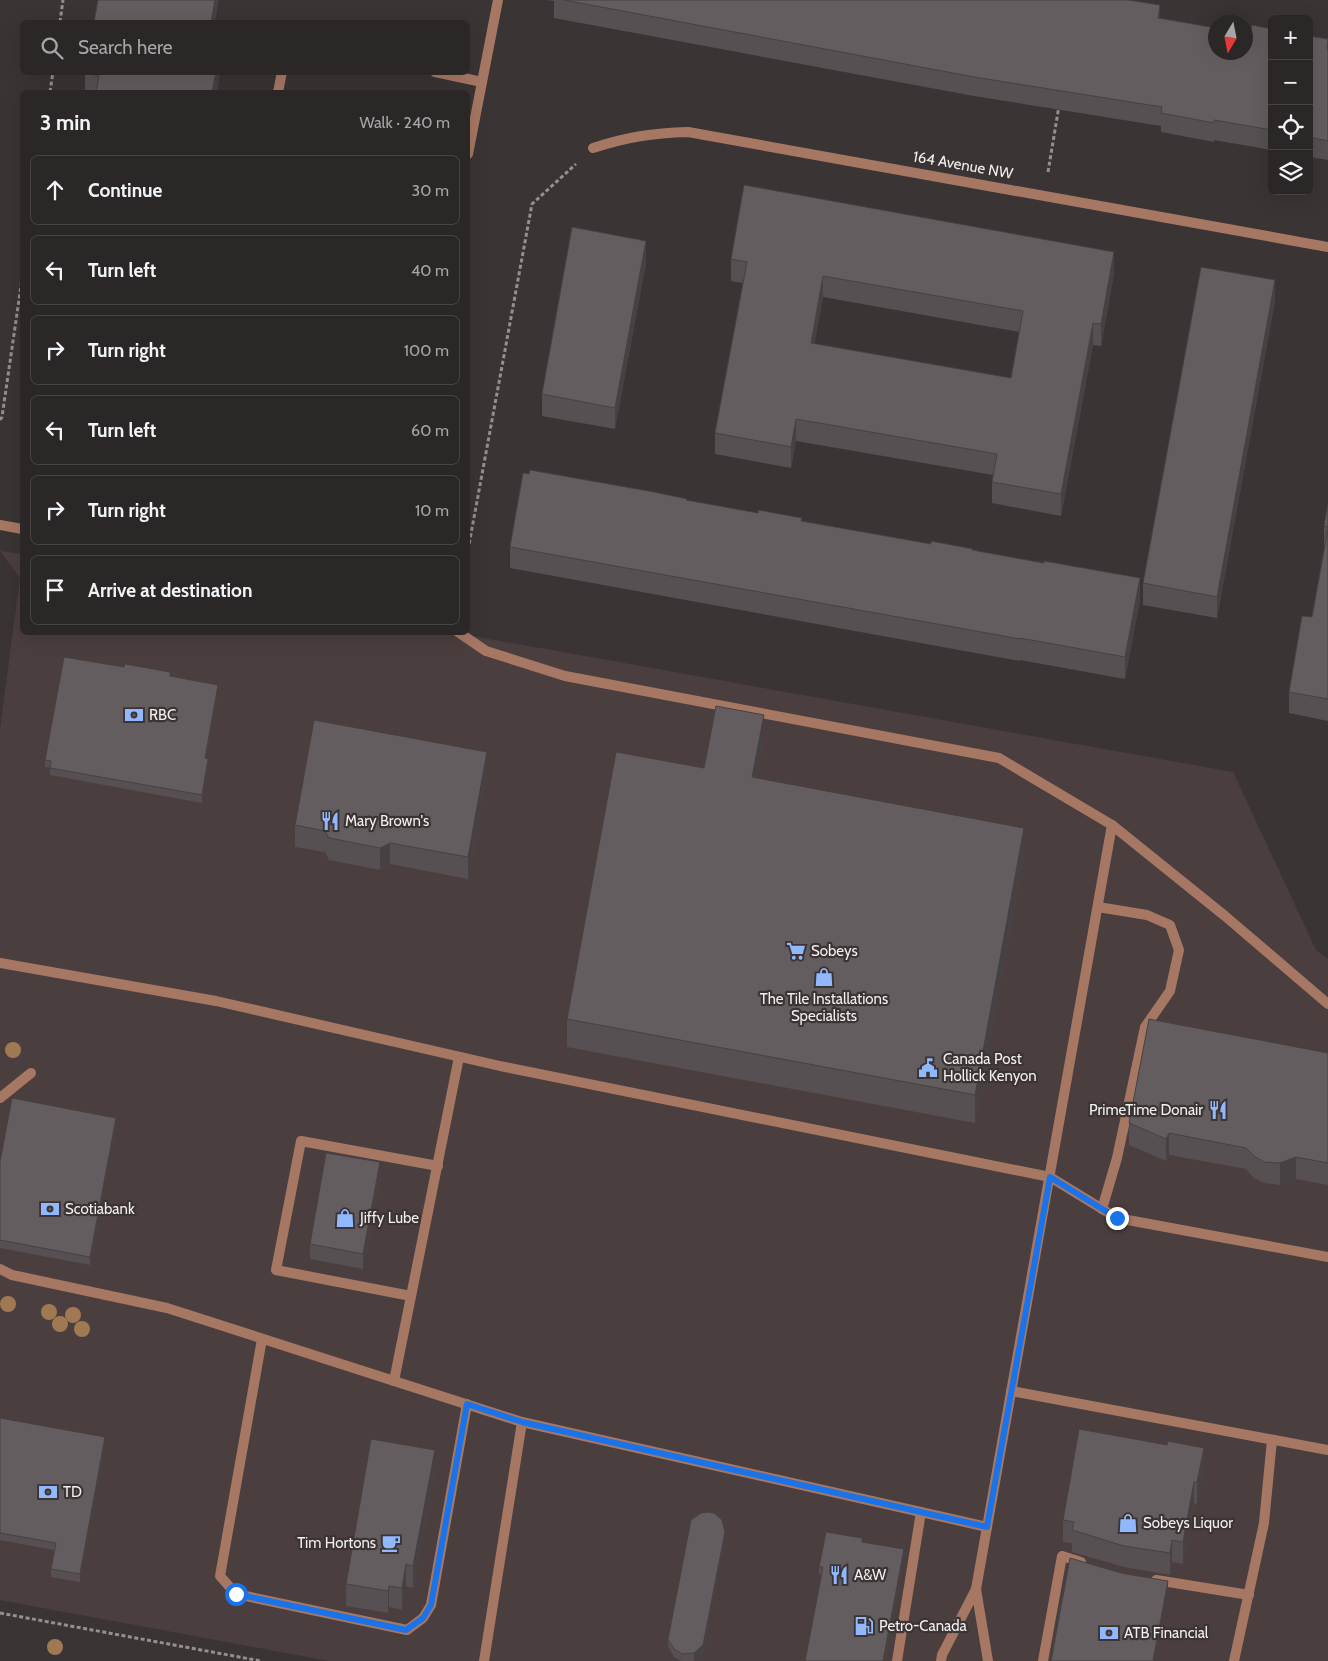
<!DOCTYPE html>
<meta charset="utf-8">
<style>
body{margin:0;font-family:Cabin,sans-serif;background:#383333;color:#f1f3f6}
.controls{position:absolute;right:15px;top:15px;display:grid;overflow:hidden;border-radius:8px;box-shadow:0 5px 20px #0002}
.controls button{width:45px;height:45px;display:grid;place-items:center;padding:0;border:0;border-bottom:1px solid #484444;background:#2c2727;color:#f1f3f6;font:25px sans-serif}
.compass{position:absolute;left:1208px;top:15px;width:45px;height:45px;border-radius:50%;background:#2c2727;box-shadow:0 5px 20px #0002;rotate:190deg}
.stop{position:absolute;width:15px;height:15px;margin:-11px;border:4px solid #1a73e8;border-radius:50%;background:#fff}
.stop.end{background:#1a73e8;border-color:#fff;box-shadow:0 1px 5px #0008}
.list{margin:0;padding:0;list-style:none}
h2{display:flex;justify-content:space-between;align-items:center;height:65px;margin:0;padding:0 20px;font-size:21px}
h2 small{font-size:16px;font-weight:400;color:#a6a5a7}
.list li{display:grid;grid-template-columns:32px 1fr auto;gap:15px;align-items:center;box-sizing:border-box;height:70px;margin:0 10px 10px;padding:0 10px;border:1px solid #484444;border-radius:8px}
.list b{display:block;font-size:19px;white-space:nowrap}
.list em{font-size:16px;font-style:normal;color:#a6a5a7}
.icon{flex:none;width:28px;height:28px;fill:none;stroke:currentColor;stroke-width:2;stroke-linecap:round;stroke-linejoin:round}
.map{position:relative;flex:none;width:1328px;height:1661px;overflow:hidden}
.search{position:absolute;background:#2c2727;box-shadow:0 5px 20px #0002;left:20px;top:20px;width:450px;height:55px;display:flex;align-items:center;gap:12px;box-sizing:border-box;padding:0 18px;border-radius:8px;color:#a6a5a7;font-size:19px}
.panel{position:absolute;background:#2c2727;box-shadow:0 5px 20px #0002;left:20px;top:90px;width:450px;height:545px;border-radius:8px}
.map>svg:first-child{display:block}
</style>
<div class="map">
<svg width="1328" height="1661" viewBox="0 0 1328 1661">
<rect width="100%" height="100%" fill="#3b3434"/>
<path fill="#4b3e3e" d="M 0,551 L 22,554 L 22,632 L 456,633 L 1233,772 L 1316,950 L 1328,959 L 1328,1661 L 329,1661 L 0,1600 L 0,729 L 20,578 Z"/>
<g fill="none" stroke-linecap="round" stroke-linejoin="round">
<g stroke="#958f8f" stroke-width="3" stroke-dasharray="4 2.5" stroke-linecap="butt">
<path d="M 60,22 L 63,0"/>
<path d="M 50,92 L 53,72"/>
<path d="M 1048,172 L 1059,106"/>
<path d="M 0,420 L 2,417 L 22,279"/>
<path d="M 468,550 L 532,204 L 576,164"/>
<path d="M 0,1613 L 261,1661"/>
</g>
<g stroke="#a67864" stroke-width="10">
<path d="M 435,72 L 482,82"/>
<path d="M 278,92 L 282,72"/>
<path d="M 468,154 L 498,0"/>
<path d="M 458,632 L 486,651 L 565,676 L 999,758 L 1112,825 L 1225,916 L 1328,1004"/>
<path d="M 1098,907 L 1147,915 L 1170,925 L 1179,950 L 1170,991 L 1145,1027 L 1117,1158 L 1102,1209"/>
<path d="M 0,963 L 216,1001 L 500,1066 L 1050,1177 L 1117,1218 L 1328,1257"/>
<path d="M 0,1098 L 31,1073"/>
<path d="M 0,1269 L 12,1275 L 167,1308 L 522,1422 L 987,1527"/>
<path d="M 411,1296 L 276,1270 L 301,1141 L 438,1166"/>
<path d="M 262,1339 L 220,1576 L 236,1594 L 407,1630 L 423,1618 L 431,1605 L 467,1404"/>
<path d="M 394,1381 L 459,1057"/>
<path d="M 1011,1391 L 1328,1450"/>
<path d="M 1156,1580 L 1249,1595"/>
<path d="M 976,1589 L 1112,825"/>
<path d="M 484,1661 L 522,1422"/>
<path d="M 897,1661 L 921,1512"/>
<path d="M 941,1661 L 942,1655 L 976,1589 L 988,1661"/>
<path d="M 1043,1661 L 1062,1556 L 1081,1562"/>
<path d="M 1234,1661 L 1264,1523 L 1272,1440"/>
</g>
<g stroke="#a67864" stroke-width="10">
<path d="M 593,148 C 627,137 652,133 688,132 L 1328,247"/>
<path d="M 0,525 L 22,529"/>
</g>
</g>
<g fill="#a07953">
<circle cx="13" cy="1050" r="8"/>
<circle cx="8" cy="1304" r="8"/>
<circle cx="49" cy="1312" r="8"/>
<circle cx="73" cy="1315" r="8"/>
<circle cx="60" cy="1324" r="8"/>
<circle cx="82" cy="1329" r="8"/>
<circle cx="55" cy="1647" r="8"/>
</g>
<g fill="#565052" fill-rule="evenodd">
<path d="M 547,0 L 1128,0 L 1160,18 L 1250,35 L 1272,29 L 1272,150 L 1214,140 L 1214,142 L 1161,132 L 1161,126 L 974,96 L 554,18 L 554,1 Z"/>
<path d="M 1309,36 L 1328,39 L 1328,160 L 1309,157 Z"/>
<path d="M 85,72 L 220,72 L 217,92 L 85,92 Z"/>
<path d="M 731,259 L 1114,274 L 1101,346 L 1093,345 L 1061,516 L 992,503 L 992,482 L 993,475 L 796,441 L 791,468 L 715,454 L 715,433 L 743,283 L 731,281 ZM 823,297 L 1020,332 L 1011,378 L 814,344 Z"/>
<path d="M 646,263 L 615,429 L 542,416 L 542,394 Z"/>
<path d="M 1275,301 L 1217,618 L 1143,605 L 1143,583 Z"/>
<path d="M 529,474 L 687,500 L 802,522 L 931,544 L 973,550 L 1140,600 L 1125,679 L 1020,660 L 1020,661 L 510,568 L 510,547 Z"/>
<path d="M 1328,503 L 1328,721 L 1289,713 L 1289,692 L 1312,617 L 1324,548 L 1324,526 Z"/>
<path d="M 170,676 L 218,693 L 206,758 L 208,766 L 202,803 L 50,775 L 50,768 L 45,767 L 45,760 Z"/>
<path d="M 764,743 L 757,778 L 1024,856 L 975,1123 L 567,1047 L 567,1019 L 704,768 Z"/>
<path d="M 487,774 L 468,879 L 390,864 L 380,870 L 329,860 L 325,852 L 295,847 L 295,825 Z"/>
<path d="M 1328,1053 L 1328,1185 L 1296,1179 L 1280,1185 L 1264,1183 L 1254,1178 L 1246,1169 L 1169,1155 L 1166,1161 L 1129,1145 L 1129,1123 Z"/>
<path d="M 116,1126 L 90,1265 L 0,1248 L 0,1162 Z"/>
<path d="M 380,1177 L 363,1269 L 310,1259 L 310,1244 Z"/>
<path d="M 0,1418 L 105,1444 L 80,1582 L 51,1577 L 51,1569 L 54,1550 L 0,1540 Z"/>
<path d="M 1204,1470 L 1197,1504 L 1194,1503 L 1183,1564 L 1172,1562 L 1170,1575 L 1124,1567 L 1072,1552 L 1072,1543 L 1063,1542 L 1063,1520 Z"/>
<path d="M 435,1471 L 413,1588 L 406,1586 L 402,1610 L 389,1607 L 388,1613 L 346,1606 L 346,1584 Z"/>
<path d="M 725,1539 L 703,1653 L 694,1661 L 681,1661 L 674,1657 L 668,1646 L 668,1639 Z"/>
<path d="M 862,1542 L 904,1557 L 885,1661 L 805,1661 L 822,1575 L 819,1574 L 819,1567 Z"/>
</g>
<g fill="#464142">
<path d="M 215,0 L 219,0 L 215,22 L 211,22 Z"/>
<path d="M 1160,5 L 1160,25 L 1158,18 Z"/>
<path d="M 216,72 L 220,72 L 217,92 L 212,92 Z"/>
<path d="M 646,241 L 646,263 L 615,429 L 615,408 Z"/>
<path d="M 1114,252 L 1114,274 L 1101,346 L 1101,324 Z"/>
<path d="M 823,276 L 823,297 L 811,365 L 811,343 Z"/>
<path d="M 1275,280 L 1275,301 L 1217,618 L 1217,597 Z"/>
<path d="M 1093,323 L 1093,345 L 1061,516 L 1061,494 Z"/>
<path d="M 796,419 L 796,441 L 791,468 L 791,447 Z"/>
<path d="M 1140,578 L 1140,600 L 1125,679 L 1125,657 Z"/>
<path d="M 218,685 L 218,693 L 205,766 L 205,758 Z"/>
<path d="M 764,715 L 764,743 L 752,805 L 752,777 Z"/>
<path d="M 487,752 L 487,774 L 468,879 L 468,857 Z"/>
<path d="M 208,759 L 208,766 L 202,803 L 202,795 Z"/>
<path d="M 1024,828 L 1024,856 L 975,1123 L 975,1095 Z"/>
<path d="M 390,843 L 390,864 L 380,870 L 380,848 Z"/>
<path d="M 116,1118 L 116,1126 L 90,1265 L 90,1257 Z"/>
<path d="M 1169,1133 L 1169,1155 L 1166,1161 L 1166,1139 Z"/>
<path d="M 1296,1157 L 1296,1179 L 1280,1185 L 1280,1163 Z"/>
<path d="M 380,1162 L 380,1177 L 363,1269 L 363,1254 Z"/>
<path d="M 105,1437 L 105,1444 L 80,1582 L 80,1574 Z"/>
<path d="M 1204,1448 L 1204,1470 L 1197,1504 L 1197,1482 Z"/>
<path d="M 435,1450 L 435,1471 L 413,1588 L 413,1566 Z"/>
<path d="M 1194,1482 L 1194,1503 L 1183,1564 L 1183,1542 Z"/>
<path d="M 725,1532 L 725,1539 L 703,1653 L 694,1661 L 694,1653 Z"/>
<path d="M 1172,1540 L 1172,1562 L 1170,1575 L 1170,1553 Z"/>
<path d="M 904,1549 L 904,1557 L 885,1661 L 883,1661 Z"/>
<path d="M 406,1564 L 406,1586 L 402,1610 L 402,1588 Z"/>
<path d="M 1168,1581 L 1168,1589 L 1155,1661 L 1153,1661 Z"/>
<path d="M 389,1586 L 389,1607 L 388,1613 L 388,1591 Z"/>
</g>
<g fill="#645d5f" stroke="#464142" fill-rule="evenodd">
<path d="M 98,0 L 215,0 L 211,22 L 94,22 Z"/>
<path d="M 564,0 L 1128,0 L 1160,5 L 1158,18 L 1216,28 L 1216,52 L 1246,52 L 1246,34 L 1250,35 L 1252,25 L 1272,29 L 1272,130 L 1214,120 L 1214,123 L 1161,113 L 1162,107 L 974,77 Z"/>
<path d="M 1309,36 L 1328,39 L 1327,49 L 1328,49 L 1328,141 L 1309,137 Z"/>
<path d="M 85,72 L 216,72 L 212,92 L 96,92 L 99,76 L 85,73 Z"/>
<path d="M 744,185 L 1114,252 L 1101,324 L 1093,323 L 1061,494 L 992,482 L 997,454 L 796,419 L 791,447 L 715,433 L 747,262 L 731,259 ZM 823,276 L 1023,311 L 1011,378 L 811,343 Z"/>
<path d="M 572,227 L 646,241 L 615,408 L 542,394 Z"/>
<path d="M 1201,267 L 1275,280 L 1217,597 L 1143,583 Z"/>
<path d="M 530,470 L 654,492 L 687,499 L 686,500 L 758,513 L 758,510 L 802,518 L 801,521 L 931,544 L 931,541 L 973,549 L 972,550 L 1044,563 L 1044,561 L 1140,578 L 1125,657 L 1020,638 L 1020,639 L 510,547 L 523,473 L 529,474 Z"/>
<path d="M 1328,503 L 1328,527 L 1324,526 Z"/>
<path d="M 1328,529 L 1328,699 L 1289,692 L 1302,616 L 1312,617 Z"/>
<path d="M 64,657 L 124,667 L 125,664 L 170,672 L 170,676 L 218,685 L 205,758 L 208,759 L 202,795 L 50,768 L 51,761 L 45,760 Z"/>
<path d="M 716,706 L 764,715 L 752,777 L 1024,828 L 975,1095 L 567,1019 L 616,752 L 704,768 Z"/>
<path d="M 314,720 L 487,752 L 468,857 L 390,843 L 380,848 L 329,838 L 325,831 L 295,825 Z"/>
<path d="M 1149,1019 L 1328,1053 L 1328,1163 L 1296,1157 L 1280,1163 L 1264,1162 L 1254,1156 L 1246,1148 L 1169,1133 L 1166,1139 L 1129,1123 Z"/>
<path d="M 12,1098 L 116,1118 L 90,1257 L 0,1240 L 0,1162 Z"/>
<path d="M 326,1153 L 380,1162 L 363,1254 L 310,1244 Z"/>
<path d="M 0,1418 L 105,1437 L 80,1574 L 51,1569 L 56,1543 L 0,1533 Z"/>
<path d="M 1079,1429 L 1167,1445 L 1168,1441 L 1204,1448 L 1197,1482 L 1194,1482 L 1183,1542 L 1172,1540 L 1170,1553 L 1124,1546 L 1072,1530 L 1074,1522 L 1063,1520 Z"/>
<path d="M 371,1439 L 435,1450 L 413,1566 L 406,1564 L 402,1588 L 389,1586 L 388,1591 L 346,1584 Z"/>
<path d="M 707,1512 L 714,1513 L 722,1520 L 725,1532 L 703,1645 L 694,1653 L 682,1654 L 674,1649 L 668,1639 L 691,1520 L 701,1513 Z"/>
<path d="M 826,1532 L 862,1538 L 862,1542 L 904,1549 L 883,1661 L 805,1661 L 823,1567 L 819,1567 Z"/>
<path d="M 1070,1558 L 1121,1573 L 1168,1581 L 1153,1661 L 1051,1661 Z"/>
</g>
<g fill="none" stroke-linecap="round" stroke-linejoin="round">
<path stroke="#1a73e8" stroke-width="6" d="M 236,1594 L 406,1630 L 423,1618 L 431,1605 L 467,1404 L 522,1422 L 987,1527 L 1050,1177 L 1117,1218"/>
</g>
<defs>
<g id="bank-bare" transform="scale(1.5)"><path d="M-6-4H6V4H-6ZM0-2.3a2.3 2.3 0 1 0 0 4.6a2.3 2.3 0 1 0 0-4.6Z" fill="#91b8fd" stroke="#3b3434" stroke-width="2.5" paint-order="stroke"/></g>
<g id="restaurant-bare" transform="scale(1.5)"><path d="M-5-6h1v4h1v-4h1v4h1v-4h1v5L-1.5 .5V6h-2V.5L-5-1ZM5-6V6H3V1.5H1.5Q1.5-4 5-6Z" fill="#91b8fd" stroke="#3b3434" stroke-width="2.5" paint-order="stroke"/></g>
<g id="supermarket-bare" transform="scale(1.5)"><path d="M-6-5.5h2.5l.6 2H6L4.5 2H-2.5L-4.4-4H-6ZM-1.5 3.2a1.3 1.3 0 1 0 .1 0ZM3 3.2a1.3 1.3 0 1 0 .1 0Z" fill="#91b8fd" stroke="#3b3434" stroke-width="2.5" paint-order="stroke"/></g>
<g id="shop-bare" transform="scale(1.5)"><path d="M-5-2.5h2.3a2.7 3.5 0 0 1 5.4 0H5L5.5 6h-11ZM-1.5-2.5h3a1.5 2.3 0 0 0-3 0Z" fill="#91b8fd" stroke="#3b3434" stroke-width="2.5" paint-order="stroke"/></g>
<g id="civic-bare" transform="scale(1.5)"><path d="M-.6-6.5H3V-4.5H.6V-3L4-1V1h2V6H-6V1h2V-1L-.6-3ZM-1.2 2.5V6h2.4V2.5Z" fill="#91b8fd" stroke="#3b3434" stroke-width="2.5" paint-order="stroke"/></g>
<g id="cafe-bare" transform="scale(1.5)"><path d="M-5.5-4.5H6V0H3Q3 3.5 0 3.5H-2.5Q-5.5 3.5-5.5 0ZM3-3.2v2h1.7v-2ZM-6 4.5H4V6H-6Z" fill="#91b8fd" stroke="#3b3434" stroke-width="2.5" paint-order="stroke"/></g>
<g id="fuel-bare" transform="scale(1.5)"><path d="M-5.5-6h7V0h2V4h1.3V-2.5L3-4.5l.8-.8L6-3V5H2.5V1h-1V6h-7ZM-4.2-4.7v3.2H.2V-4.7Z" fill="#91b8fd" stroke="#3b3434" stroke-width="2.5" paint-order="stroke"/></g>
</defs>
<g fill-rule="evenodd">
<use href="#bank-bare" x="134" y="715"/>
<use href="#restaurant-bare" x="330" y="821"/>
<use href="#supermarket-bare" x="796" y="951"/>
<use href="#shop-bare" x="824" y="977"/>
<use href="#civic-bare" x="928" y="1068"/>
<use href="#restaurant-bare" x="1218" y="1110"/>
<use href="#bank-bare" x="50" y="1209"/>
<use href="#shop-bare" x="345" y="1218"/>
<use href="#bank-bare" x="48" y="1492"/>
<use href="#shop-bare" x="1128" y="1523"/>
<use href="#cafe-bare" x="391" y="1543"/>
<use href="#restaurant-bare" x="839" y="1575"/>
<use href="#fuel-bare" x="864" y="1626"/>
<use href="#bank-bare" x="1109" y="1633"/>
</g>
<g text-anchor="middle" stroke-width="4.5" stroke-linejoin="round" paint-order="stroke">
<g font-size="15" fill="#f3eeee" stroke="#3b3434">
<text transform="translate(963 165) rotate(10)" y="5">164 Avenue NW</text>
</g>
<g font-size="15" fill="#f3eeee" stroke="#3b3434" text-anchor="start">
<text x="149" y="720">RBC</text>
<text x="345" y="826">Mary Brown's</text>
<text x="811" y="956">Sobeys</text>
<text x="824" y="1004" text-anchor="middle">The Tile Installations<tspan x="824" dy="17">Specialists</tspan></text>
<text x="943" y="1064">Canada Post<tspan x="943" dy="17">Hollick Kenyon</tspan></text>
<text x="1203" y="1115" text-anchor="end">PrimeTime Donair</text>
<text x="65" y="1214">Scotiabank</text>
<text x="360" y="1223">Jiffy Lube</text>
<text x="63" y="1497">TD</text>
<text x="1143" y="1528">Sobeys Liquor</text>
<text x="376" y="1548" text-anchor="end">Tim Hortons</text>
<text x="854" y="1580">A&amp;W</text>
<text x="879" y="1631">Petro-Canada</text>
<text x="1124" y="1638">ATB Financial</text>
</g>
</g>
</svg>
<div class="controls">
<button>+</button>
<button>−</button>
<button><svg class="icon" aria-label="locate" viewBox="0 0 24 24"><circle cx="12" cy="12" r="6"/><path d="M12 2v4M12 18v4M2 12h4M18 12h4"/></svg></button>
<button><svg class="icon" aria-label="layers" viewBox="0 0 24 24"><path d="M12 4l9 5-9 5-9-5zM3 14l9 5 9-5"/></svg></button>
</div>
<svg class="compass" viewBox="-18 -18 36 36"><path d="M0-13l5 13h-10z" fill="#e53935"/><path d="M0 13l5-13h-10z" fill="#a6a5a7"/></svg>
<div class="stop" style="left:236px;top:1594px"></div>
<div class="stop end" style="left:1117px;top:1218px"></div>
<div class="search"><svg class="icon" aria-label="search" viewBox="0 0 24 24"><circle cx="10" cy="10" r="6"/><path d="M15 15l6 6"/></svg>Search here</div>
<section class="panel">
<h2>3 min<small>Walk · 240 m</small></h2>
<ul class="list">
<li><svg class="icon" aria-label="ahead" viewBox="0 0 24 24"><path d="M12 20V5M6 11l6-6 6 6"/></svg><div><b>Continue</b></div><em>30 m</em></li>
<li><svg class="icon" aria-label="left" viewBox="0 0 24 24"><path d="M17 20v-9H6M10 6l-5 5 5 5"/></svg><div><b>Turn left</b></div><em>40 m</em></li>
<li><svg class="icon" aria-label="right" viewBox="0 0 24 24"><path d="M7 20v-9h11M14 6l5 5-5 5"/></svg><div><b>Turn right</b></div><em>100 m</em></li>
<li><svg class="icon" aria-label="left" viewBox="0 0 24 24"><path d="M17 20v-9H6M10 6l-5 5 5 5"/></svg><div><b>Turn left</b></div><em>60 m</em></li>
<li><svg class="icon" aria-label="right" viewBox="0 0 24 24"><path d="M7 20v-9h11M14 6l5 5-5 5"/></svg><div><b>Turn right</b></div><em>10 m</em></li>
<li><svg class="icon" aria-label="arrive" viewBox="0 0 24 24"><path d="M6 21V4h12l-3 4 3 4H6"/></svg><div><b>Arrive at destination</b></div></li>
</ul>
</section>
</div>
